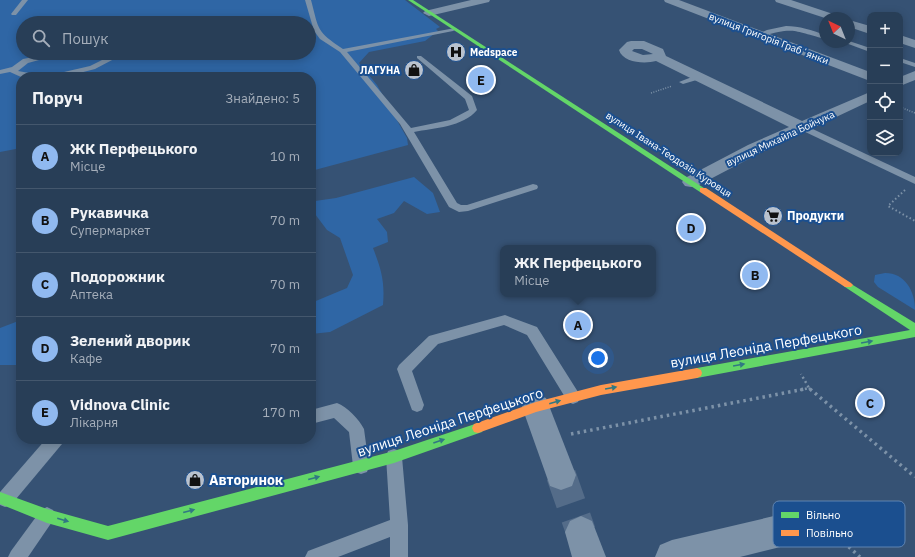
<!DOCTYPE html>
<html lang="uk">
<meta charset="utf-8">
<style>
body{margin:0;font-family:"IBM Plex Sans",sans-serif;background:#344961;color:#f1f3f6}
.controls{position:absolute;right:12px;top:12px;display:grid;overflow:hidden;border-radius:8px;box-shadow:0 2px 10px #0003}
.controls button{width:36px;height:36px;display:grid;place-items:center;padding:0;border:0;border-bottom:1px solid #44576d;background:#283e57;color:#f1f3f6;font:20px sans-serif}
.compass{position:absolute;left:819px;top:12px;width:36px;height:36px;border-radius:50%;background:#283e57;box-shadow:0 2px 10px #0003;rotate:317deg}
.you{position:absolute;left:598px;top:358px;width:14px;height:14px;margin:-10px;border:3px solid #fff;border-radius:50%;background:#1a73e8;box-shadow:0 0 0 6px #1a73e833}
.badge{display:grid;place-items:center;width:26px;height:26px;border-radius:50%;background:#90b9f0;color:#111;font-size:13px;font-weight:700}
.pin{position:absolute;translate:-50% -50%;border:2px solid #fff;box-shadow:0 1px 4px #0006}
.popup{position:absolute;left:500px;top:245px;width:156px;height:52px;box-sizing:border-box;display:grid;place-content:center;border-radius:8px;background:#283e57;filter:drop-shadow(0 1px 3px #0005);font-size:13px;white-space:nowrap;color:#a5aeba}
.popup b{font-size:15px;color:#f1f3f6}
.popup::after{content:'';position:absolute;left:50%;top:100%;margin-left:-8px;border:8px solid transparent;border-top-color:#283e57}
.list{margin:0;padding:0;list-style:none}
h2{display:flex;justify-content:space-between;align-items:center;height:52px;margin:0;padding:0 16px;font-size:17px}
h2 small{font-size:13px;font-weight:400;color:#a5aeba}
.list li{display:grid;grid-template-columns:26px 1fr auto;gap:12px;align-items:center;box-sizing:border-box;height:64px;padding:0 16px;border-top:1px solid #44576d}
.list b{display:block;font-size:15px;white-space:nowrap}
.list p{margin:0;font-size:13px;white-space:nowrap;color:#a5aeba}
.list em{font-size:13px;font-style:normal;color:#a5aeba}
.icon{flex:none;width:22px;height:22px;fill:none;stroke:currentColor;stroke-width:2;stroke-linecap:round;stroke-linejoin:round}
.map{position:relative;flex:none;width:915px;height:557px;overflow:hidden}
.search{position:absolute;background:#283e57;box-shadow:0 2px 10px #0003;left:16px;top:16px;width:300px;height:44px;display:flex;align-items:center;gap:10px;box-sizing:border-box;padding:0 14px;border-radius:22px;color:#a5aeba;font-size:15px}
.panel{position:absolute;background:#283e57;box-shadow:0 2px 10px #0003;left:16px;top:72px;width:300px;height:372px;border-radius:16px}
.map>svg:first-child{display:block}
</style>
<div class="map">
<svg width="915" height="557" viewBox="0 0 915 557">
<rect width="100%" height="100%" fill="#365274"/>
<g fill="#2f66a5" fill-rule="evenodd">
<path d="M 0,0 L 405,0 L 440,27 L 436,29 L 438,31 L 425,41 L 369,52 L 359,63 L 377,85 L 407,138 L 408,145 L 311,171 L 311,77 L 21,77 L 21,148 L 0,152 ZM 23,23 L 309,23 L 309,53 L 23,53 Z"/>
<path d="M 414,177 L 433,193 L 440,212 L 427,214 L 404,201 L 394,213 L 377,219 L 387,232 L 388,242 L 373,248 C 381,269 385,281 383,305 L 330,332 L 311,334 L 311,303 L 347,288 L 353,275 L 340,238 L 327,230 L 315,214 L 311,213 L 311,199 L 315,201 L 336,198 Z"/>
<path d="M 885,273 C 905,273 915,291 915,310 L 878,287 L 874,282 L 875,275 Z"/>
<path d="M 21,320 L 21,365 L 0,365 L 0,328 Z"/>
</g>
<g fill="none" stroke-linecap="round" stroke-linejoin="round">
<path stroke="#546c89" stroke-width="30" stroke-dasharray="30 15" stroke-linecap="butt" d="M 561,475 L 581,532"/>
<g stroke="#7d92a8" stroke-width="1.5" stroke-dasharray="1 1.5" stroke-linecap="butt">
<path d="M 651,93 L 672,86"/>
<path d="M 900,107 L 915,113"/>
</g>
<path stroke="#7d92a8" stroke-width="2" stroke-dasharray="1.5 2.5" stroke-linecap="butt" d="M 905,190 L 888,206 L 915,221"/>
<g stroke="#7d92a8" stroke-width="2.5" stroke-dasharray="2 3" stroke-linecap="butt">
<path d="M 809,388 L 811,390"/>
<path d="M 800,390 L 809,388 L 801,374"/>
</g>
<g stroke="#7d92a8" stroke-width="3.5" stroke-dasharray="2.5 4" stroke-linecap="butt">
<path d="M 810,389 L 915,477"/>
<path d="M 571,434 L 805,389"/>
<path d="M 839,538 L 860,557"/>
</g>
<g fill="#7d92a8" fill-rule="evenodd">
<path d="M 22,0 L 28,0 L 16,15 L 12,15 L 11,14 Z"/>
<path d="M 305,0 L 311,0 C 319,30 316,31 343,49 L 455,28 L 455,30 L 453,31 L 347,52 L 411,128 L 450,120 L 469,110 L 465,99 L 417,58 L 417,56 L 421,56 L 472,96 L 477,110 C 463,127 434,128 414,132 L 457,203 L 461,205 L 467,205 L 533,184 L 537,185 L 538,187 L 537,189 L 468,211 L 459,212 L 449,207 L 400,124 L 340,52 L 320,39 L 314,31 Z"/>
<path d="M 786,26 C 799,26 812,30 825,35 L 825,39 C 791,30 794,27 759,37 L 756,35 L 767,30 Z"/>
<path d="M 849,41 L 870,48 L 870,52 L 843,42 Z"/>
<path d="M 53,53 L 65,53 L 28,63 L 18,71 L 35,74 L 64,72 L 90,66 L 112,55 L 147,53 L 144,55 L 114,59 L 95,69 L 64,77 L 21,77 L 10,72 L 0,74 L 0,70 L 12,67 L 23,59 Z"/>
<path d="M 900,58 L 915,63 L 915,67 L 900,62 Z"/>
<path d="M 697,75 L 701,77 L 700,79 L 683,84 L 679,82 Z"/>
<path d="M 802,124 L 915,177 L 915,184 L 799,129 L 798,127 Z"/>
<path d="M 505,315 L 537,327 L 578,392 L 580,397 L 578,402 L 573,404 L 568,402 L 527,335 L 504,325 L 438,344 L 412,371 L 424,405 L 422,410 L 417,412 L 412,410 L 397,369 L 399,365 L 429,336 Z"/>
<path d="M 337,403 C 347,407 359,419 364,429 L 369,466 L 367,472 L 361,474 L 355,472 L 353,466 L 349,432 L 334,418 L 311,424 L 311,410 Z"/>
<path d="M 46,439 L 64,439 L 62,444 L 11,505 L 5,507 L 0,505 L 0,492 Z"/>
<path d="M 394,449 L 400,451 L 402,457 L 408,525 L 408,557 L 390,557 L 390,537 L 338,557 L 305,557 L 308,551 L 390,520 L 386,457 L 388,451 Z"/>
<path d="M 47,507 L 53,510 L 56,516 L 28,557 L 8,557 L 11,551 L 41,510 Z"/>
</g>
<g fill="#7d92a8" fill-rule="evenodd">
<path d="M 471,0 L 490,0 L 489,2 L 429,16 L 423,13 L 425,11 Z"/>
<path d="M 664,0 L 679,0 L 870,72 L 870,81 L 665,2 Z"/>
<path d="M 775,0 L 791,0 L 839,16 L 841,18 L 825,18 L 776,2 Z"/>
<path d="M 849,20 L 870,26 L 870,34 L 849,27 Z"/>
<path d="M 900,35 L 915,40 L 915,48 L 900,43 Z"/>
<path d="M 631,41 L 644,41 L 663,49 L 666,56 L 802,121 L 870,92 L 870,101 L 760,153 L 697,186 L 691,187 L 685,186 L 682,182 L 685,178 L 748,145 L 789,127 L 656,61 C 645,64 623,63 619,50 L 627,42 ZM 634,49 L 642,49 L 653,54 L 643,55 L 632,51 Z"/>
<path d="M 915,71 L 915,80 L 900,86 L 900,77 Z"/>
<path d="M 536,395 L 546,398 L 576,475 L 572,486 L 561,490 L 550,486 L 522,407 L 526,398 Z"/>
<path d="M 821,505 L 832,510 L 837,521 L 832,532 L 821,537 L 740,557 L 655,557 L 660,545 L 672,540 Z"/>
<path d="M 581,516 L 592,521 L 606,557 L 572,557 L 565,532 L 570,521 Z"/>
</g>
<g fill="#63d668" fill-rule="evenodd">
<path d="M 408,0 L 413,0 L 707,190 L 706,192 L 700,192 Z"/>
<path d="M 848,282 L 915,323 L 915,337 L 697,378 L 693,376 L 692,373 L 693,370 L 697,368 L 910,330 L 845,287 L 843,285 Z"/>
<path d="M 478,423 L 482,424 L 484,428 L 482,432 L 394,463 L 108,540 L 47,523 L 0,504 L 0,492 L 47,509 L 108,526 L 394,451 Z"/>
</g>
<g fill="#ff974d" fill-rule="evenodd">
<path d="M 700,188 L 706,188 L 851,283 L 853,285 L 851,287 L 845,287 L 700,192 Z"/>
<path d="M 697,368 L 701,370 L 702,373 L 701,376 L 697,378 L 601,395 L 536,412 L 478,433 L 474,432 L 472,428 L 474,424 L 536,402 L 601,385 Z"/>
</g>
</g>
<defs><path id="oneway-solid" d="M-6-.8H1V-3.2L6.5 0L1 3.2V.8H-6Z"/></defs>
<g fill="#317883">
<use href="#oneway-solid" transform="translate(867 342) rotate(-10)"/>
<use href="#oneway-solid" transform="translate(739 365) rotate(-10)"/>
<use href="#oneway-solid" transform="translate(611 388) rotate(-10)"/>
<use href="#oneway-solid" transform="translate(555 402) rotate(-16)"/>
<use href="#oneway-solid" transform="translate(439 441) rotate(-19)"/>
<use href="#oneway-solid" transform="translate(314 478) rotate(-15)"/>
<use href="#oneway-solid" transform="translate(189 511) rotate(-15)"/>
<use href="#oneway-solid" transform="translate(63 520) rotate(16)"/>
</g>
<defs>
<g id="hospital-disc" transform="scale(1)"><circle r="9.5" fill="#b9c2ce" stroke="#1b4f8f"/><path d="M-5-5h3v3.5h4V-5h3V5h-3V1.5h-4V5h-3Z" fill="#111"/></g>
<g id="shop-disc" transform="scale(1)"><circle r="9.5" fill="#b9c2ce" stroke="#1b4f8f"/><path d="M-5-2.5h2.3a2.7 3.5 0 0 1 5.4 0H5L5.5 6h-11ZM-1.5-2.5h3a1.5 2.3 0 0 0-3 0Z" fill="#111"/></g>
<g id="supermarket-disc" transform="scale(1)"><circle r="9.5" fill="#b9c2ce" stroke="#1b4f8f"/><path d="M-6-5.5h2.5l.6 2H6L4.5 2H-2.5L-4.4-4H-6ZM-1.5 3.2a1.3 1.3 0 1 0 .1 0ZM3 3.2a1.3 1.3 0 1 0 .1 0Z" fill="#111"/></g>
</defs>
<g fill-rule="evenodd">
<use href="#hospital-disc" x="456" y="52"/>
<use href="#shop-disc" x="414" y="70"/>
<use href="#supermarket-disc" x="773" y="216"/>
<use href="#shop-disc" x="195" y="480"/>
</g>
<g text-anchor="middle" stroke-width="4" stroke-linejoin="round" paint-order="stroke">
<g font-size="10" fill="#fff" stroke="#1b4f8f">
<text transform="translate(769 38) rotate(21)" y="4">вулиця Григорія Грабʼянки</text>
<text transform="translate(780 138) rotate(-25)" y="4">вулиця Михайла Бойчука</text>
<text transform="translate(669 154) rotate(33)" y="4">вулиця Івана-Теодозія Куровця</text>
</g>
<g font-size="10" font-weight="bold" fill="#fff" stroke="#1b4f8f" text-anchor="start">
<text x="470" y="56">Medspace</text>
<text x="400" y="74" text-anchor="end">ЛАГУНА</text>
</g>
<g font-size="12" font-weight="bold" fill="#fff" stroke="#1b4f8f" text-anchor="start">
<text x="787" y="220">Продукти</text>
</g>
<g font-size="14" fill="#fff" stroke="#1b4f8f">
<text transform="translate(766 346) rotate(-10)" y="5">вулиця Леоніда Перфецького</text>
<text transform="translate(450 422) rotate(-18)" y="5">вулиця Леоніда Перфецького</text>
</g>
<g font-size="14" font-weight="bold" fill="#fff" stroke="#1b4f8f" text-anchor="start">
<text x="209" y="485">Авторинок</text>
</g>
</g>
<rect x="773" y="501" width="132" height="46" rx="6" fill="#1b4f8f" stroke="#5f84b1" stroke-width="1"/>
<rect x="781" y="512" width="18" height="6" fill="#63d668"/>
<rect x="781" y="530" width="18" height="6" fill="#ff974d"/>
<g font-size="11" fill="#fff">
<text x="806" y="519">Вільно</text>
<text x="806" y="537">Повільно</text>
</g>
</svg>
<div class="controls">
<button>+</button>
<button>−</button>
<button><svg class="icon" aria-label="locate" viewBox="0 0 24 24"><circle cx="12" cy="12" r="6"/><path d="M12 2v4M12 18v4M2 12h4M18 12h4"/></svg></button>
<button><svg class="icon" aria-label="layers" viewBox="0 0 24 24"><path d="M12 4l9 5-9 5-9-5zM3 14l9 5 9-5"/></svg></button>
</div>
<svg class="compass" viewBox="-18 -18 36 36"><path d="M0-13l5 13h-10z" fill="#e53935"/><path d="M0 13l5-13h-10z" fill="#a5aeba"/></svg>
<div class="you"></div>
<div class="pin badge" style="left:578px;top:325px">A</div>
<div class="popup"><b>ЖК Перфецького</b>Місце</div>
<div class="pin badge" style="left:755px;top:275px">B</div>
<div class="pin badge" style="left:870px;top:403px">C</div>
<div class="pin badge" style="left:691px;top:228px">D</div>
<div class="pin badge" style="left:481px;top:80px">E</div>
<div class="search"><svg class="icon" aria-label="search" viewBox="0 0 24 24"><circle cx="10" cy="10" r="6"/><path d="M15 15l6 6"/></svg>Пошук</div>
<section class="panel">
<h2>Поруч<small>Знайдено: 5</small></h2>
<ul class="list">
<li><span class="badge">A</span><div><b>ЖК Перфецького</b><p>Місце</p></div><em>10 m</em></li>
<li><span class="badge">B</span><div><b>Рукавичка</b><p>Супермаркет</p></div><em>70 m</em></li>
<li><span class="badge">C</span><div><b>Подорожник</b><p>Аптека</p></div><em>70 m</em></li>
<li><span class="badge">D</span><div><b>Зелений дворик</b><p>Кафе</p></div><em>70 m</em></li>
<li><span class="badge">E</span><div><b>Vidnova Clinic</b><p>Лікарня</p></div><em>170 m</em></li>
</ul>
</section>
</div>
